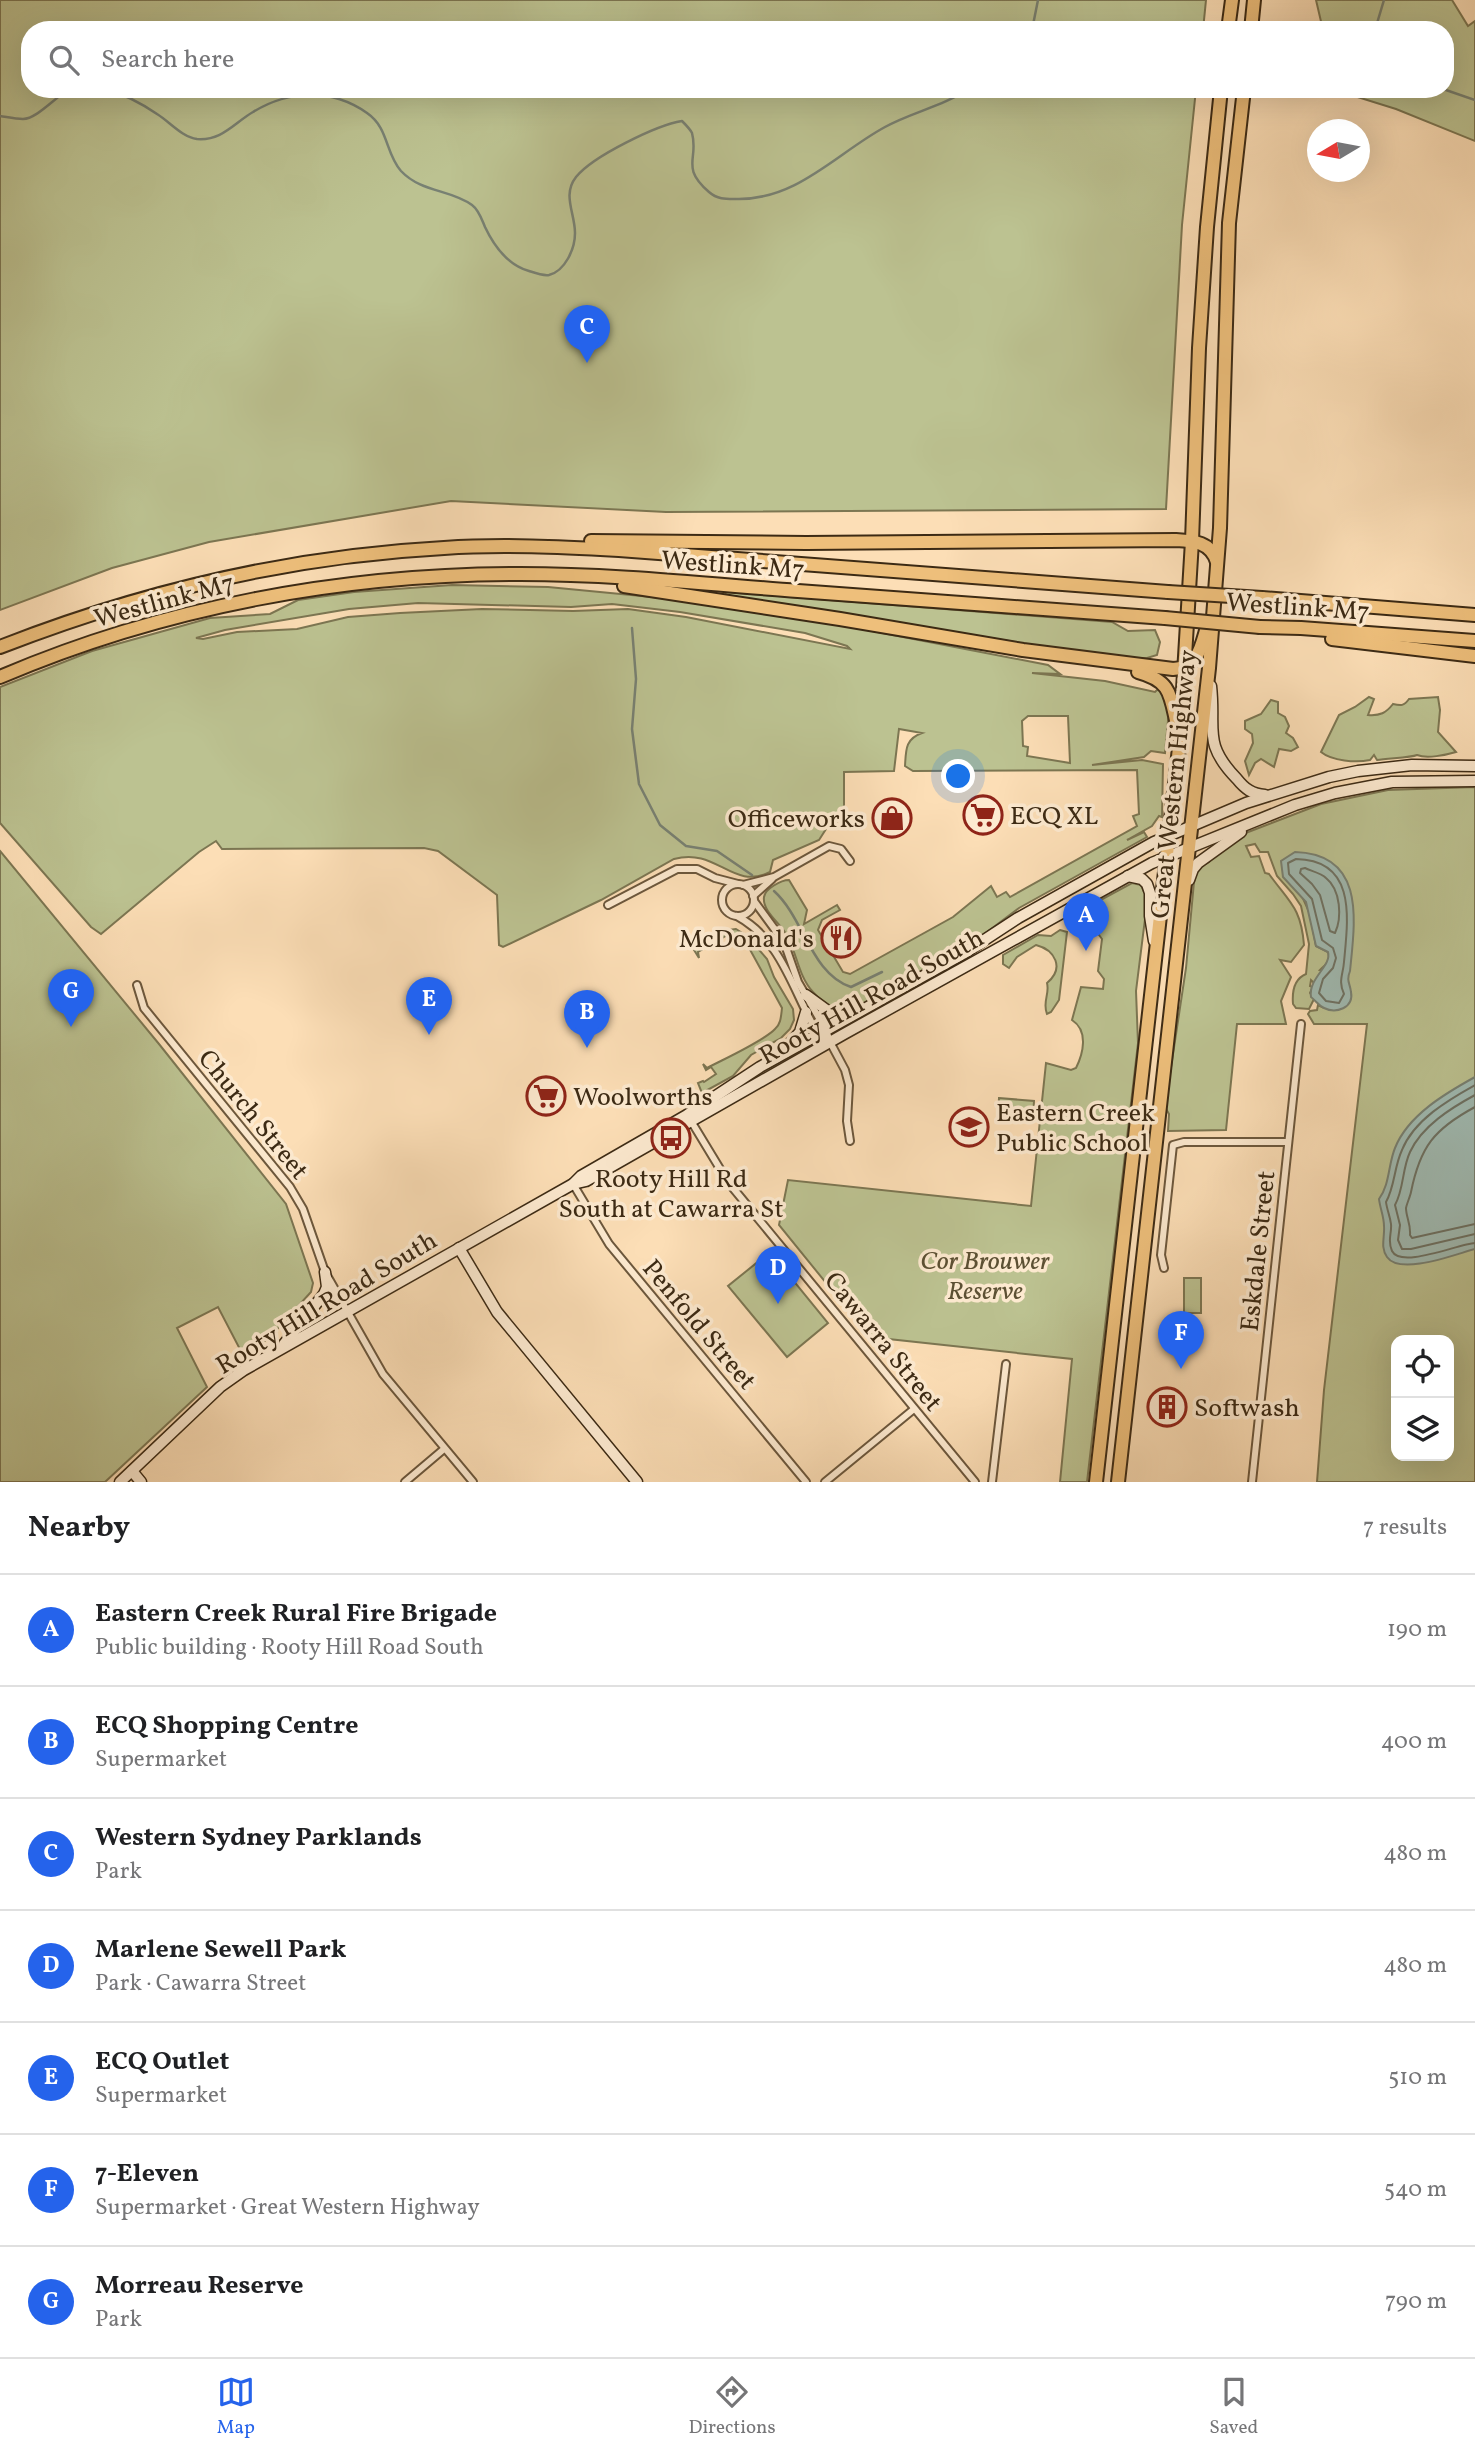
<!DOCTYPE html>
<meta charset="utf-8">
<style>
body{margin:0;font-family:Vollkorn,serif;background:#f6f6f6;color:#202124}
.controls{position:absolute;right:21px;bottom:21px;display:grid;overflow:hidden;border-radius:14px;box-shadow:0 7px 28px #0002}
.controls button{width:63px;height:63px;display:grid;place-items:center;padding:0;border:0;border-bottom:2px solid #e0e0e0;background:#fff;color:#202124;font:35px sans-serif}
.compass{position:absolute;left:1307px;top:119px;width:63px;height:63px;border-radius:50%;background:#fff;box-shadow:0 7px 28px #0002;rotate:260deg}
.you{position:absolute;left:959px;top:777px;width:24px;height:24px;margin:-18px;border:5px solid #fff;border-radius:50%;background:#1a73e8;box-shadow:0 0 0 10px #1a73e833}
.badge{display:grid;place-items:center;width:46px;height:46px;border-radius:50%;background:#2563eb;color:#fff;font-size:23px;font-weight:700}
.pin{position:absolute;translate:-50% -58px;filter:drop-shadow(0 2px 4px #0008)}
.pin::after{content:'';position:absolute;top:37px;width:24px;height:21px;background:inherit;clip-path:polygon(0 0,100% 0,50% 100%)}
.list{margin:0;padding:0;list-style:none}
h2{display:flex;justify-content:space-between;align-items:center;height:91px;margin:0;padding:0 28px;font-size:30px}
h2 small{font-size:23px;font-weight:400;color:#757577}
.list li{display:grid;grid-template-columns:46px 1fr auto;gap:21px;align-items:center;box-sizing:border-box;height:112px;padding:0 28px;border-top:2px solid #e0e0e0}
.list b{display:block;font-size:26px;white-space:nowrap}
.list p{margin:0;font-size:23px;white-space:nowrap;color:#757577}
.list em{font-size:23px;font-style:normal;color:#757577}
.icon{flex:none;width:38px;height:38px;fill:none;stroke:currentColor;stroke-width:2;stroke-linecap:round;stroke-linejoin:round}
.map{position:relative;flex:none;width:1475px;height:1482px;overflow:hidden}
.search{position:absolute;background:#fff;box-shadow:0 7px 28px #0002;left:21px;right:21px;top:21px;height:77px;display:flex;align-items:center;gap:18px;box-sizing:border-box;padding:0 24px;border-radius:28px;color:#757577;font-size:26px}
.sheet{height:875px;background:#fff}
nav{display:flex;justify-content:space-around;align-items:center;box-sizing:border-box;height:98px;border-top:2px solid #e0e0e0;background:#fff;font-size:19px;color:#757577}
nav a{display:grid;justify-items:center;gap:4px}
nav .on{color:#2563eb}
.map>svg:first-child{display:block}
</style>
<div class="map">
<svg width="1475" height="1482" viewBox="0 0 1475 1482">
<rect width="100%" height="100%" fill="#fcdeb6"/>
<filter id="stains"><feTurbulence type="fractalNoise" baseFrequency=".00286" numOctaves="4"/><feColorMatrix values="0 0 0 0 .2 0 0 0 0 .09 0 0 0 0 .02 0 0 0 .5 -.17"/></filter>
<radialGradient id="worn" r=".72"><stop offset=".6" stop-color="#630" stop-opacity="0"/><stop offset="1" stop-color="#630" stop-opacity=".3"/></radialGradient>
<g fill="#bcc291" stroke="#7c7652" stroke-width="2" fill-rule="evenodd">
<path d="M 0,0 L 1206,0 L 1203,30 L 30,30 L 30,89 L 1196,89 L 1182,225 L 1166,509 L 666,512 L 451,501 L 209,542 L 112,568 L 0,610 Z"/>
<path d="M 1316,0 L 1452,0 L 1468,26 L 1475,21 L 1475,141 L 1396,109 L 1338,91 L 1337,89 L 1445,89 L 1445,30 L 1323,30 Z"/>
<path d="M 452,585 L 548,587 L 683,600 L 810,619 L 1048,665 L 1060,674 L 1032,673 L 1105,681 L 1155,692 L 1160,687 L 1169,710 L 1165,753 L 1151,751 L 1144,757 L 1092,765 L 1142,760 L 1163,764 L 1162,817 L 1159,816 L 1152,826 L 1127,840 L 1144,832 L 1147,837 L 1019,908 L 971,944 L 850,1012 L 834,1011 L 835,1009 C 827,1005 819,999 813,992 C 798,976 797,952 786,934 C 780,923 762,911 764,897 C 765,889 781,880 789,880 L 807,910 L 804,924 L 837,905 L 840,910 L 822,920 L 818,930 L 843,972 L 850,974 L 953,917 L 991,886 L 997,897 L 1006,892 L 1010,897 L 1137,826 L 1133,816 L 1139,814 L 1137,770 L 913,771 L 905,766 C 906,750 905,739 922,733 L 899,729 L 894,771 L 844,772 L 844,817 L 838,820 L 835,825 L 828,826 L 819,840 L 773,860 L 770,872 C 732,891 717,847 674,859 L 601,900 L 503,947 L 499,945 L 497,895 L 438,851 L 424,848 L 222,849 L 216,841 L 199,852 L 101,934 L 91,927 L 0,823 L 0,687 L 92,651 L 210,618 L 270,614 L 298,600 L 354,592 ZM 418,603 L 571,607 L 612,604 L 680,612 L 805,633 L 847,646 L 850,649 L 686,617 L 628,609 L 573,611 L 482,609 L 400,613 L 348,617 L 297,629 L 237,632 L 203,639 L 196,638 L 225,630 L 349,609 ZM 1028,716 L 1068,716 L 1070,763 L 1027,756 L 1028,747 L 1023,746 L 1022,721 Z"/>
<path d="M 725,592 L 1112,622 L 1128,631 L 1155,630 L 1160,642 L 1157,655 L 1147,658 L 1131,659 L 1088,654 L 726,595 Z"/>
<path d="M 1369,697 L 1374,699 L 1368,715 C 1380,716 1386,713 1393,704 C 1401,706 1404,706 1409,699 L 1438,697 L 1440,710 L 1438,732 L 1456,752 C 1446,755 1427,759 1417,755 C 1410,758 1387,758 1377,760 L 1374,755 L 1370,760 C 1356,763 1332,761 1321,752 L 1339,715 L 1355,707 Z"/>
<path d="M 1271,700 L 1278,702 L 1278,713 L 1285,717 L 1289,726 L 1286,733 L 1293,738 L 1298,747 L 1291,751 L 1279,749 L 1274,767 L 1261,759 L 1255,763 L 1249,775 L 1245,761 L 1253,743 L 1252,734 L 1245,729 L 1245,721 L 1261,714 Z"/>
<path d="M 1475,787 L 1475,1482 L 1317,1482 L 1324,1390 L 1367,1024 L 1314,1024 L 1308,1014 L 1310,1011 L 1317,1010 L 1318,1005 L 1322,1007 L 1314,983 L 1311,980 L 1310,986 L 1313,987 L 1310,993 L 1314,999 L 1309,1009 L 1296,1008 L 1293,1004 C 1292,992 1294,979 1306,974 L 1309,944 L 1301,906 L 1293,894 L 1277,876 L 1268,852 L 1260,852 L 1255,844 L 1246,846 L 1251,857 L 1259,856 L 1265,873 L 1269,874 C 1289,902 1301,907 1304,945 L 1291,962 L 1280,960 L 1291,977 L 1281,1001 L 1286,1024 L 1237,1024 L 1226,1130 L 1168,1131 L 1169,1114 L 1165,1107 L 1186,968 L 1194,882 L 1197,869 L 1204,861 L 1205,864 L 1209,862 L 1208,858 L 1243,834 L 1321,804 L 1388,790 ZM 1301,894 L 1352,934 L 1349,973 L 1320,970 C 1326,964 1331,961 1328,952 L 1316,946 L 1310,914 ZM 1396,1340 L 1449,1340 L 1449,1456 L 1396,1456 Z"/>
<path d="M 0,851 L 159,1044 L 286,1204 L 313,1283 L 311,1292 L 270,1337 L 244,1357 L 218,1307 L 177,1328 L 207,1387 L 105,1482 L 0,1482 Z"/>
<path d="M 1132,883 L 1141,885 L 1144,892 L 1148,895 L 1136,991 L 1138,1043 L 1087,1482 L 1060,1482 L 1072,1359 L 870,1337 L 779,1225 L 788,1180 L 1031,1206 L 1046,1063 L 1071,1070 L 1076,1068 C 1083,1054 1089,1031 1072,1020 L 1081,987 L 1103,989 L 1104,979 L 1098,971 L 1102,939 L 1090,923 L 1092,919 L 1082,910 Z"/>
<path d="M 736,929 L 747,936 L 767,959 L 774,977 L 793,1009 L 794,1020 L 790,1029 L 781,1038 L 751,1055 L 733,1076 L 702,1093 L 698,1083 L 703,1081 L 704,1082 L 716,1074 L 711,1067 L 706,1070 L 703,1064 L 707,1068 C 724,1059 764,1041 775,1029 C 781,1024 781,1016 782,1008 L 742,935 L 735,939 L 731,933 L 698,952 L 699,958 L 694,950 C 701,934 720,931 736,929 Z"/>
<path d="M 1060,930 L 1067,932 L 1059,1000 L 1051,1012 L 1047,1014 C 1042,1002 1050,994 1047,983 C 1065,968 1055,950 1036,945 L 1017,957 L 1009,968 L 1003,964 L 1003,955 L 1038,935 L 1051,936 Z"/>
<path d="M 999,1098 L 1034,1101 L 1033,1118 L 998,1115 Z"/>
<path d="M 770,1252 L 828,1323 L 787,1357 L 728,1286 Z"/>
<rect x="1184" y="1278" width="17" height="35"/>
</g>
<g fill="#a0bbb3" stroke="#788173" stroke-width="2">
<path d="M 1295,852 C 1366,854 1355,921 1350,971 C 1346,981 1350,983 1351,992 C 1354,1008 1336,1014 1324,1008 C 1318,1005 1316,1001 1311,997 C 1308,978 1332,966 1328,952 L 1316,946 L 1306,902 L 1283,877 L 1281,861 Z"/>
<path d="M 1475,1077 L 1475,1249 C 1456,1254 1400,1276 1387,1257 C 1380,1247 1385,1237 1384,1226 C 1384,1217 1380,1208 1379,1199 C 1390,1184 1388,1165 1395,1148 C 1408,1115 1446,1093 1475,1077 Z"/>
</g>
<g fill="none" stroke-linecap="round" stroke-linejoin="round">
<g stroke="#6e7264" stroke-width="2">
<path d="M 1296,859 C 1357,860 1348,919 1344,962 C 1343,975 1338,981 1344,994 L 1339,1003 L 1326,1001 L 1319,993 L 1323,979 L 1333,968 L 1336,958 L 1333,948 L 1322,940 L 1312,899 L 1289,874 L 1288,863 Z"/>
<path d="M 1305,868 C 1311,871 1321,873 1326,878 C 1341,890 1342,918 1335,933 L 1330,931 L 1320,895 L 1312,884 L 1300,873 L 1301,869 Z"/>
<path d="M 1475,1085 C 1448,1100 1414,1120 1402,1150 C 1394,1167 1395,1186 1386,1202 C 1387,1210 1390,1216 1391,1224 C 1392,1233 1387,1241 1392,1251 C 1401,1269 1458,1244 1475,1243"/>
<path d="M 1475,1095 C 1451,1108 1422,1126 1410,1152 C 1402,1169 1404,1189 1395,1205 L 1400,1225 L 1398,1240 L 1402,1249 L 1411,1249 L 1475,1234"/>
<path d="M 1475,1107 C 1434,1129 1420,1147 1411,1192 C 1410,1197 1407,1203 1406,1208 C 1406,1217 1411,1224 1410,1235 L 1412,1238 L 1475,1224"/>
</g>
<g stroke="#788173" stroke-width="2.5">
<path d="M 1032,30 L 1038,0"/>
<path d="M 1375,30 L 1384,0"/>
<path d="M 105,89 C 123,94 141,103 157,114 C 170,122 182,137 197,139 C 222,141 234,123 253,112 C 289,90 331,88 367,113 C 389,128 385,153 401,171 C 422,193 450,189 472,205 C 479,210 482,220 485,227 C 494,246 508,265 529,271 C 535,273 543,276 549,275 C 565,271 575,249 575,233 C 575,213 562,195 576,177 C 593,156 657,125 682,121 C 685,124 690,129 692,133 C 699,159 680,167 709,192 C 718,200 727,199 739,199 C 798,199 837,153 885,127 C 912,112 944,106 968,89"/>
<path d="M 1443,89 L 1475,100"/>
<path d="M 0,116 C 7,117 15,119 23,119 C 37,119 56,96 70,89"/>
<path d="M 632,628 L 636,679 L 632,729 L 639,784 L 660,825 L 686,846 L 717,851 L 752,875"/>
<path d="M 774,891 C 804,918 811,974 851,987 L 882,972"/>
</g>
<g stroke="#6c573c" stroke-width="10">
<g id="street">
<circle cx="738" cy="900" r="16"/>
<path d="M 743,885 L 774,877 L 829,846 L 841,849 L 850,861"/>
<path d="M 753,896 L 772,879"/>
<path d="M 754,901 L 784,942 L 798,982 L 826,1030 L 830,1042 L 845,1070 L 849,1085 L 847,1121 L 850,1141"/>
<path d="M 608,905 L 677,869 L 697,869 L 715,878 L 738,884"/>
<path d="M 737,916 C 780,939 792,987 814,1027 L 818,1034 L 830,1042"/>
<path d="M 137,985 L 144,1008 L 290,1187 L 303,1209 L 325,1272 L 383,1374 L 473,1482"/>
<path d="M 691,1121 L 728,1182 L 975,1482"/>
<path d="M 573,1184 L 609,1244 L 806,1482"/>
<path d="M 1164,1268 L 1161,1255 L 1173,1145 L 1184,1142 L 1288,1142"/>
<path d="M 405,1482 L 444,1449"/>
<path d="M 825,1482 L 914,1409"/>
<path d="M 992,1482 L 1006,1364"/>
<path d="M 1252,1482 L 1301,1024"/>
</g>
</g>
<g stroke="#3c2a14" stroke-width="13">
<g id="secondary">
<path d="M 1211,686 C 1216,730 1202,743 1237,779 C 1245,789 1252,794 1265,795"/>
<path d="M 1128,876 L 1142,879 L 1147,884 L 1150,893 L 1150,916 L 1154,941"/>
<path d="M 1189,880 L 1193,869 L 1198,863 L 1241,832"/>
<path d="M 806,995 L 832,1014 L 847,1017"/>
<path d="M 784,1050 L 800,1032 L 806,1012"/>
<path d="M 574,1183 L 581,1176 L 687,1115 L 760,1067 L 963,954 L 1018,918 L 1154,842 L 1246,803 L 1329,777 L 1358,771 L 1412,765 L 1475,766"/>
<path d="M 459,1248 L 497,1312 L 637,1482"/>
<path d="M 284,1344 L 324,1294 L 327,1287 L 325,1272"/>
<path d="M 132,1471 L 141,1482"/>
<path d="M 120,1482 L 220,1387 L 244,1370 L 573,1184 L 586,1181 L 844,1034 L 1152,863 L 1295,805 L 1335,793 L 1392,782 L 1475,781"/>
</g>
</g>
<g stroke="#3c2a14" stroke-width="16">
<g id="highway">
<path d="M 1228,30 L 1232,0"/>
<path d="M 1251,30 L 1254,0"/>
<path d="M 591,541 L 806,543 L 1176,540 C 1194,541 1211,542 1217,562"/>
<path d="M 624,586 L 840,619 L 1023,650 L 1173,669 C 1198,668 1201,647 1207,627"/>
<path d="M 1262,598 L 1475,615"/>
<path d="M 1260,627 L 1301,628 L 1475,641"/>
<path d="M 1332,639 L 1475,656"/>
<path d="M 0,647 C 143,591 291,556 444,548 C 502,544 561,547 619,550 L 1168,592"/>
<path d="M 1138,672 C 1171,681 1170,694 1177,725"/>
<path d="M 0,677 C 163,607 343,574 520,574 C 613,574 706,584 798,591 C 920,600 1043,609 1165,618"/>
<path d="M 1096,1482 L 1180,739 L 1192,541 L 1199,348 L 1207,227 L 1221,89"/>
<path d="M 1118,1482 L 1209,668 L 1220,528 L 1229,223 L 1244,89"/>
</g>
</g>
<use href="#street" stroke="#fdead0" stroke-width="6"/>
<use href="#secondary" stroke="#fdead0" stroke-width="10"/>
<use href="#highway" stroke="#eebf7b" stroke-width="12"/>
<g stroke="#3c2a14" stroke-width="16" stroke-linecap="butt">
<g id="highway-bridge">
<path d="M 1168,592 L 1262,598"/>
<path d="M 1165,618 L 1260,627"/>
</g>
</g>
<use href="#highway-bridge" stroke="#eebf7b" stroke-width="12"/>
</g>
<defs>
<g id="supermarket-ring" transform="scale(2.0125)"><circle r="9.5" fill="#fdead0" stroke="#8f2418" stroke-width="1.5"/><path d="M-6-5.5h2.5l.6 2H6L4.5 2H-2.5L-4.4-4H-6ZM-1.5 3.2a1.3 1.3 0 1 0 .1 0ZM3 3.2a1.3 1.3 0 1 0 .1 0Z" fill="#8f2418"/></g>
<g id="shop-ring" transform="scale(2.0125)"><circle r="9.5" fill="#fdead0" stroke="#8f2418" stroke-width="1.5"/><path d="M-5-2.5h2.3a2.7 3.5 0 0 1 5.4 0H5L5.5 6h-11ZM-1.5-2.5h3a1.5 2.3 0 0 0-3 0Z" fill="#8f2418"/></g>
<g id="restaurant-ring" transform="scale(2.0125)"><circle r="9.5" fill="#fdead0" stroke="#8f2418" stroke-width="1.5"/><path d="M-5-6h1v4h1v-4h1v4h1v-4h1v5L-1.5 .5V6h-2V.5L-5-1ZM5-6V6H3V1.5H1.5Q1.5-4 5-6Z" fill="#8f2418"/></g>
<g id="school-ring" transform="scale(2.0125)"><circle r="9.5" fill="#fdead0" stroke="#8f2418" stroke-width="1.5"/><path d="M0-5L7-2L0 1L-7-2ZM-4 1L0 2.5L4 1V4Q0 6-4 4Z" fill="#8f2418"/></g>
<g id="bus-ring" transform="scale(2.0125)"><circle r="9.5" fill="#fdead0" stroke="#8f2418" stroke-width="1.5"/><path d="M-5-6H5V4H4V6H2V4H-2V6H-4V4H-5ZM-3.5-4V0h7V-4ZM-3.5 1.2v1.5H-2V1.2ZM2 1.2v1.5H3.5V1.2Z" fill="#8f2418"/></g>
<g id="building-ring" transform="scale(2.0125)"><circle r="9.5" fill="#fdead0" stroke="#8f2418" stroke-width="1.5"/><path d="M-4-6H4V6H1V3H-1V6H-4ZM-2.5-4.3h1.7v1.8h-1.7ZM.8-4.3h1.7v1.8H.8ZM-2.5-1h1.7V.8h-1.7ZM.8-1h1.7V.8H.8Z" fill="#8f2418"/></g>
</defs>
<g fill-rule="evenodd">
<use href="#supermarket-ring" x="983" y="815"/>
<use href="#shop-ring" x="892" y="818"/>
<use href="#restaurant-ring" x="841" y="938"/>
<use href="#supermarket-ring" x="546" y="1096"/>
<use href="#school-ring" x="969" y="1127"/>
<use href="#bus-ring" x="671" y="1138"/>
<use href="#building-ring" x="1167" y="1407"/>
</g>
<g text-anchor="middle" stroke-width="7" stroke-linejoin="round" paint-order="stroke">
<g font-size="26" fill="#3c2a14" stroke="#fdead0">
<text transform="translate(733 564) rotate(4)" y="9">Westlink M7</text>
<text transform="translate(164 600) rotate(-15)" y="9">Westlink M7</text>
<text transform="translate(1298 606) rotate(4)" y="9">Westlink M7</text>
<text transform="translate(1173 784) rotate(-84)" y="9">Great Western Highway</text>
<text transform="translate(871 996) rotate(-29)" y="9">Rooty Hill Road South</text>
<text transform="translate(254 1114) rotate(51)" y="9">Church Street</text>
<text transform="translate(1257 1251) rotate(-84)" y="9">Eskdale Street</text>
<text transform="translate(326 1302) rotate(-31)" y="9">Rooty Hill Road South</text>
<text transform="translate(700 1324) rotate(50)" y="9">Penfold Street</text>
<text transform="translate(884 1341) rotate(51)" y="9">Cawarra Street</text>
</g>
<g font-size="26" fill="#3c2a14" stroke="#fdead0" text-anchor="start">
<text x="1010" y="824">ECQ XL</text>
<text x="865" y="827" text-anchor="end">Officeworks</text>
<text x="814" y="947" text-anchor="end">McDonald's</text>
<text x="573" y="1105">Woolworths</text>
<text x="996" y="1121">Eastern Creek<tspan x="996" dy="30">Public School</tspan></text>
<text x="671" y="1187" text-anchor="middle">Rooty Hill Rd<tspan x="671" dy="30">South at Cawarra St</tspan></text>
<text x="1194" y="1416">Softwash</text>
</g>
<g font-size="26" font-style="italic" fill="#5c5033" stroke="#fdead0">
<text x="985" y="1269">Cor Brouwer<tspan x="985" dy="30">Reserve</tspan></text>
</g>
</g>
<rect width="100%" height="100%" filter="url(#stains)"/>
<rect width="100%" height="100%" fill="url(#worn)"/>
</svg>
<div class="controls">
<button><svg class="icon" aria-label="locate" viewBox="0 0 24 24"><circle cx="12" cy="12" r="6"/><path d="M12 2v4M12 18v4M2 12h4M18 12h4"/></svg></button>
<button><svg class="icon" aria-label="layers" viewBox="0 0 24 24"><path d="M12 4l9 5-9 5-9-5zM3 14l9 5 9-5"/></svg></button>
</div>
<svg class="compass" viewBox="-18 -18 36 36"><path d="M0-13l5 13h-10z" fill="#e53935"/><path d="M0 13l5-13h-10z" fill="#757577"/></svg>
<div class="you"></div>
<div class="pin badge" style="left:1086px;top:951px">A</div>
<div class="pin badge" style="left:587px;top:1048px">B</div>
<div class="pin badge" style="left:587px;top:363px">C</div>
<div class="pin badge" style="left:778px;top:1304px">D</div>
<div class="pin badge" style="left:429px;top:1035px">E</div>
<div class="pin badge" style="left:1181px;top:1369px">F</div>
<div class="pin badge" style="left:71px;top:1027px">G</div>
<div class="search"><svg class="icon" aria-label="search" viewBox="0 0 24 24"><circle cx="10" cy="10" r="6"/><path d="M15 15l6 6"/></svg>Search here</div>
</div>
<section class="sheet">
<h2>Nearby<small>7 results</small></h2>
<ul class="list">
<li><span class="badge">A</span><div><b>Eastern Creek Rural Fire Brigade</b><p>Public building · Rooty Hill Road South</p></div><em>190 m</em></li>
<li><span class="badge">B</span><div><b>ECQ Shopping Centre</b><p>Supermarket</p></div><em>400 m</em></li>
<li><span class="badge">C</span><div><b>Western Sydney Parklands</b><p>Park</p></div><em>480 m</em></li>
<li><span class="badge">D</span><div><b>Marlene Sewell Park</b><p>Park · Cawarra Street</p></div><em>480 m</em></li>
<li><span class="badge">E</span><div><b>ECQ Outlet</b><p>Supermarket</p></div><em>510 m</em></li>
<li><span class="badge">F</span><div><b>7-Eleven</b><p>Supermarket · Great Western Highway</p></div><em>540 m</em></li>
<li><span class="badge">G</span><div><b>Morreau Reserve</b><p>Park</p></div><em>790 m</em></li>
</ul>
</section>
<nav>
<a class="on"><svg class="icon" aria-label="map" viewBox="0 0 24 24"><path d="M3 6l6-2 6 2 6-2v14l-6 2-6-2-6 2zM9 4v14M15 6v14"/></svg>Map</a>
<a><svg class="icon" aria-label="directions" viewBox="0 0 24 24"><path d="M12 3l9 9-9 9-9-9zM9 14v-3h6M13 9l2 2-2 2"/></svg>Directions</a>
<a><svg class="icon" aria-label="saved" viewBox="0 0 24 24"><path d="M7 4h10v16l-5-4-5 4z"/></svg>Saved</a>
</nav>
